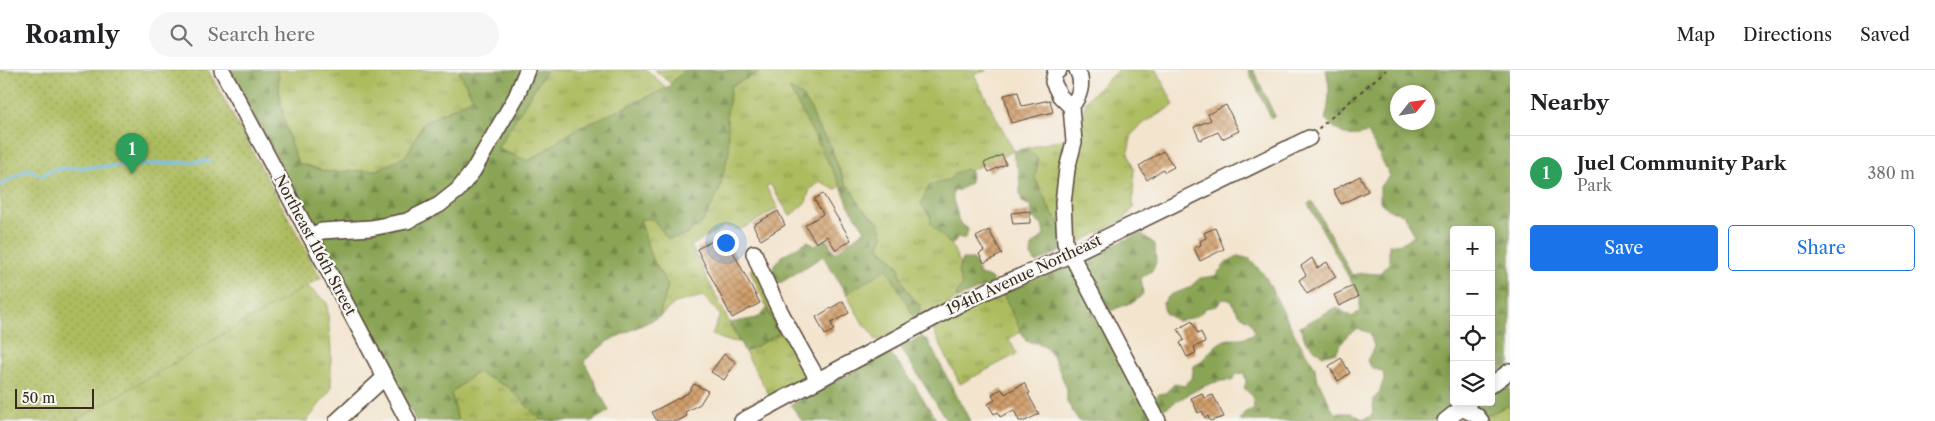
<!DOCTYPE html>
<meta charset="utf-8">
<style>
body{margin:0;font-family:"Libre Caslon Text",serif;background:#f6f6f6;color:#202124}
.controls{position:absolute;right:15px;bottom:15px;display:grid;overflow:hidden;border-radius:5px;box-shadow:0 2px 8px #0003}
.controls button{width:45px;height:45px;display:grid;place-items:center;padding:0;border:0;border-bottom:1px solid #e0e0e0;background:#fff;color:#202124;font:25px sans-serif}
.compass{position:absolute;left:1390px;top:15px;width:45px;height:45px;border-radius:50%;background:#fff;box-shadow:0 2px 8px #0003;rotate:60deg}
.scale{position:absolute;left:15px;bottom:12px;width:79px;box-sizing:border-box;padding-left:5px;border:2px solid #3b2a1e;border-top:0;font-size:14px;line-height:18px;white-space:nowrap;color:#3b2a1e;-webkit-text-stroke:4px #f6f6f2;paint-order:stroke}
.you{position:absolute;left:725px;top:172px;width:18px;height:18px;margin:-12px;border:4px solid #fff;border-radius:50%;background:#1a73e8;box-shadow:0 0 0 8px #1a73e833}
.badge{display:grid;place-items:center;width:32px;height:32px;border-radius:50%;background:#1a73e8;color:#fff;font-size:16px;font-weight:700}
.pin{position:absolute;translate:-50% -41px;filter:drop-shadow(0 1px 2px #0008)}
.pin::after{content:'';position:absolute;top:26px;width:18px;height:15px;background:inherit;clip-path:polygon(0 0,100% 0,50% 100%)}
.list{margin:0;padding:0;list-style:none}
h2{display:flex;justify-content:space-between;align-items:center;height:65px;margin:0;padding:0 20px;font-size:21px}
h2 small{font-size:16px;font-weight:400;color:#757577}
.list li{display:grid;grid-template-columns:32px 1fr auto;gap:15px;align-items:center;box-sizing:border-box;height:75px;padding:0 20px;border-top:1px solid #e0e0e0}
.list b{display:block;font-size:19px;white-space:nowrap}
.list p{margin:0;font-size:16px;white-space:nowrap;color:#757577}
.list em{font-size:16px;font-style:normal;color:#757577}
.actions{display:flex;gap:10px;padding:15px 20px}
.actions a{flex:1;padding:11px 0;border:1px solid #1a73e8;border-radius:5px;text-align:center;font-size:18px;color:#1a73e8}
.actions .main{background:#1a73e8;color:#fff}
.icon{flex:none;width:28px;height:28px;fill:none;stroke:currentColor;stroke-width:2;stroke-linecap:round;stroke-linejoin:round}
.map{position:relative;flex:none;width:1510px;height:351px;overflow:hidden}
header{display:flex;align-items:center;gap:30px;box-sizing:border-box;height:70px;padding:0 25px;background:#fff;border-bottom:1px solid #e0e0e0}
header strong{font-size:24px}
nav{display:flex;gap:28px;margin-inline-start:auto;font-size:18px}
.search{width:350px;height:45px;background:#f6f6f6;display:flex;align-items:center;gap:12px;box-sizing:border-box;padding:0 18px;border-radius:28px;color:#757577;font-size:19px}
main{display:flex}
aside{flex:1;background:#fff}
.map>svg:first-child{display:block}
</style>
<header>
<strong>Roamly</strong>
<div class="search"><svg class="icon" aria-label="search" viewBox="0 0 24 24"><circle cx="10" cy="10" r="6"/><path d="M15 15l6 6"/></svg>Search here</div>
<nav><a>Map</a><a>Directions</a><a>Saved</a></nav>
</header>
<main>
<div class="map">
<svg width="1510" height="351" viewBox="0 0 1510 351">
<defs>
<pattern id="grass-tufts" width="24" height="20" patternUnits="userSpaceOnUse" patternTransform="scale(1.25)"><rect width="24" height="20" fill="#adbc5e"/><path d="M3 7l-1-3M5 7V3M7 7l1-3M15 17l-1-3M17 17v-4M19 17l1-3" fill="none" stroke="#8e994d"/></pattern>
<pattern id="forest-firs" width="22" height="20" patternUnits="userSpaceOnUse" patternTransform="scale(1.25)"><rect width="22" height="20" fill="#8aa455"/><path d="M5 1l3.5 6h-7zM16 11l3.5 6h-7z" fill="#728646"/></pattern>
<pattern id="park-dots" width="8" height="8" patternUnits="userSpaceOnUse" patternTransform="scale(1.25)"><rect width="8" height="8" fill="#adbc5e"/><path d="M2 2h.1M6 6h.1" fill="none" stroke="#8e994d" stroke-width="1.8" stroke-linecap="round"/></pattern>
<pattern id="building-cross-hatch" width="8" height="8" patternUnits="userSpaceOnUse" patternTransform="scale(1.25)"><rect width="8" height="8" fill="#d09e6b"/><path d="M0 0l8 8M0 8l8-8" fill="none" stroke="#aa8157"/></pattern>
</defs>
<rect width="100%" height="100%" fill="#f6f6f2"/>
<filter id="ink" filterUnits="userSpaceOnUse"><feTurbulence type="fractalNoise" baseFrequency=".02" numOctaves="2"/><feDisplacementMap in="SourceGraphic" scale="10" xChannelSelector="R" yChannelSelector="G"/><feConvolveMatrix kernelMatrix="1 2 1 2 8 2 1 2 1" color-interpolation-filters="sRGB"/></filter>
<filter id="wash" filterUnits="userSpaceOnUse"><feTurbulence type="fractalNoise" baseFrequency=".0096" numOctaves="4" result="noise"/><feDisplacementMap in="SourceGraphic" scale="20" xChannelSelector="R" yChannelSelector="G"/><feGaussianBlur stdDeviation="1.12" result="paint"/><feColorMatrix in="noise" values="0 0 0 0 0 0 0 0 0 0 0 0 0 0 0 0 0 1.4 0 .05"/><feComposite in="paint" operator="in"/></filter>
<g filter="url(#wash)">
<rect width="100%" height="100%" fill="#f3e4cd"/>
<g fill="url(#grass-tufts)" stroke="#74733e">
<path d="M 277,0 L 458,0 L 473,28 L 423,53 L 406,86 L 377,100 L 328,102 L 298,93 C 285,63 280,33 277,0 Z"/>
<path d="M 546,0 L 647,0 L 667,18 L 575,60 L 529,91 L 496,79 Z"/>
<path d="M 655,0 L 684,0 L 671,14 Z"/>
<path d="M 765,0 L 987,0 L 974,5 L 1014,81 L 969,101 L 955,103 L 949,110 L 940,111 L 921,134 L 949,173 L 951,173 L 960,194 L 958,201 L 962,215 L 956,225 L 958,228 L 917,252 L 920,236 C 908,223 901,215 899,196 L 878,175 L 879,153 L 860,136 L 852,121 L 844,111 L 829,73 L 817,55 L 810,37 L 790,19 L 841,116 L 835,120 L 820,111 L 810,119 L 806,132 L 790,146 L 770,114 L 766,117 L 778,138 L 740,160 L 725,156 L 691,176 L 739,272 L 728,271 L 712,265 L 720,245 L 703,226 L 675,233 L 659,247 L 668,216 L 650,185 L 640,148 L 653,149 L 731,15 Z"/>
<path d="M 1118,0 L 1157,0 L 1174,35 L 1144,53 L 1132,64 L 1128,82 L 1134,99 L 1133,139 L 1123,150 L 1078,173 L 1068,134 L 1086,30 Z"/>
<path d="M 1069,68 L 1061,154 L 1051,142 L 1035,108 L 1038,89 L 1027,78 Z"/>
<path d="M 755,198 L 812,308 L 772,330 L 745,282 L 779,264 L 750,200 Z"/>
<path d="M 305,214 L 327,233 L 331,279 L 331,319 L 307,351 L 68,351 Z"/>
<path d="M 1001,220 L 1022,261 L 1009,269 L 1017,284 L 960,314 L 933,260 L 934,257 Z"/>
<path d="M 477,302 L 508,317 L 542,351 L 458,351 L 451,323 Z"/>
<path d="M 1510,335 L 1510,351 L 1487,351 L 1484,346 Z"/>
</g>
<g fill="url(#forest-firs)" stroke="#62673a" fill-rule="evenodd">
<path d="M 229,0 L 277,0 C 280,33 285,63 298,93 L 328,102 L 377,100 L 406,86 L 423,53 L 473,28 L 458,0 L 546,0 L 497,79 L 529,91 L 575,60 L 667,18 L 684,0 L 765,0 L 731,16 L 727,45 L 729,80 L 720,119 L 704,151 L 686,165 L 668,169 L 653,149 L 640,149 L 650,185 L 668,216 L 659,247 L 608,271 L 584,291 L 609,341 L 592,351 L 542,351 L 508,317 L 477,302 L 451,323 L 458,351 L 416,351 L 312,153 Z"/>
<path d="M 1248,0 L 1253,0 L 1275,46 L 1271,48 Z"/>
<path d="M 1326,0 L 1510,0 L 1510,295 L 1491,307 L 1491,160 L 1454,160 L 1454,332 L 1462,332 L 1453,340 L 1435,351 L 1240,351 L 1245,342 L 1254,339 L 1253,327 L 1244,318 L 1246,312 L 1244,303 L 1236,304 L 1232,311 C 1210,307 1179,331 1160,341 L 1154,329 L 1159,324 L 1165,323 L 1174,314 L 1185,316 L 1192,307 L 1194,296 C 1206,290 1212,275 1225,270 C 1235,267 1246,270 1255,262 L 1251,252 L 1239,244 L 1230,230 L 1222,229 L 1217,236 L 1206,238 L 1196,247 L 1177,251 L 1165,243 L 1163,233 L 1170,225 L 1189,218 L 1200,208 L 1215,206 L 1227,192 L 1238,186 L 1250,189 L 1265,206 L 1296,267 L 1315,297 L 1316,306 L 1334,343 L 1351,343 L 1363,349 L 1372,346 L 1374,329 L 1379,323 L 1384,309 L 1383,301 L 1373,299 L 1367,291 L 1374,277 L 1370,263 L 1359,259 L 1348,264 L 1336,282 L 1322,286 L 1305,270 L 1300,257 L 1336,237 L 1352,247 L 1360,241 L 1360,227 L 1308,134 L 1312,131 L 1352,205 L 1362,203 L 1379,204 L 1389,193 L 1389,175 L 1402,173 L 1414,166 L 1403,144 L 1391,141 L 1380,132 L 1380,116 L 1390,106 L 1368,63 C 1345,69 1341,64 1325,49 C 1330,33 1330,16 1326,0 ZM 1398,22 L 1428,22 L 1428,52 L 1398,52 Z"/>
<path d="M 789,18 L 801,25 L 810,37 L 817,56 L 829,73 L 844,111 L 852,121 L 860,136 L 879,153 L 884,165 L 878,176 L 899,196 C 901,215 908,223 920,236 L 917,252 L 887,200 L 846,224 L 823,186 L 774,217 L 770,213 C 772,186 787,184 808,171 L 815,176 L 826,169 L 835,183 L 865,160 L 849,136 L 841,116 Z"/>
<path d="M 1027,78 L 1038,89 L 1035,108 L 1051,142 L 1061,154 L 1061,181 L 1036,193 L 1031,185 L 1032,176 L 1044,165 L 1042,155 L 1032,147 L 1031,136 L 1022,132 C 1019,121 1020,115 1019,104 C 1018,94 1012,94 1014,81 Z"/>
<path d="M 966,99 L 972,103 L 969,114 L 959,120 L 953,120 C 951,133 958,138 958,151 L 968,159 L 966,169 L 957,167 L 954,173 L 949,173 L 931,155 L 930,145 L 921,134 L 929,116 L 940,111 L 949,110 L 955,103 Z"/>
<path d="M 1140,163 L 1155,174 L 1156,192 L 1153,200 L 1141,208 L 1143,224 L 1135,231 L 1110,241 L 1085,196 L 1088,187 Z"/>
<path d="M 963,189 L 973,189 L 980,205 L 991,208 L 994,213 L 958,228 L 956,225 L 962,215 L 958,201 Z"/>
<path d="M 1060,196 L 1067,196 L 1077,204 L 1154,351 L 1079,351 L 1067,332 L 1067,319 L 1055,290 L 1044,275 L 1026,271 L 1001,220 Z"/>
<path d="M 767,239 L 779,264 L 745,282 L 730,253 L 757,248 Z"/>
<path d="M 921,266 L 928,271 L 970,351 L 947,351 L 901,278 Z"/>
<path d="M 890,282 L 914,314 L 937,351 L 802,351 L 791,335 Z"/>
<path d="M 1510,308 L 1510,335 L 1484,346 L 1470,338 L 1477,332 L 1491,332 L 1491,321 Z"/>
</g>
<path fill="url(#park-dots)" stroke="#74733e" d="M 0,0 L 208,0 L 321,208 L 74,351 L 0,351 Z"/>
<path fill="#adbc5e" stroke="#74733e" d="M 887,199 L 917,252 L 878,270 L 875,269 L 869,258 L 865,257 L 846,224 Z"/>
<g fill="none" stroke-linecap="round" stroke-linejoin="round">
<path stroke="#74bfee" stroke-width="3" d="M 0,115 L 28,99 L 41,105 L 56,99 L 210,91"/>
</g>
<g id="blocks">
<g fill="url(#building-cross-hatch)">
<path d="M 1018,22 L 1022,36 L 1050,30 L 1053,42 L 1011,53 L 1004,25 Z"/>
<path d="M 1226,35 L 1239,61 L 1222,69 L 1218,62 L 1200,70 L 1194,57 L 1211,50 L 1208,44 Z"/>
<path d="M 1163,81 L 1174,97 L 1165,102 L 1163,99 L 1147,110 L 1139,96 Z"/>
<path d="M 1002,85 L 1006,94 L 989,102 L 984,93 Z"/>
<path d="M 1360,106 L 1368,121 L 1341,134 L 1333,120 Z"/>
<path d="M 823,124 L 851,170 L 836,180 L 827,166 L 816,173 L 805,155 L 823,144 L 814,129 Z"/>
<path d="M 778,141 L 785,155 L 761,170 L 753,155 Z"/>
<path d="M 1030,141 L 1030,153 L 1013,154 L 1011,143 Z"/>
<path d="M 1215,158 L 1224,179 L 1200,191 L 1194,178 L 1201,175 L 1200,171 L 1206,168 L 1204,163 Z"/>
<path d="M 989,160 L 1002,184 L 984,193 L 979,184 L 984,181 L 976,167 Z"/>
<path d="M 724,165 L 760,233 L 732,248 L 697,179 Z"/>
<path d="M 1312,188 L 1317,198 L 1327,192 L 1336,207 L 1307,224 L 1299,210 L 1306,205 L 1301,196 Z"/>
<path d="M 1353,216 L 1358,227 L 1339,236 L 1334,225 Z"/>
<path d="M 843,231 L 849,243 L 831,253 L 834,260 L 825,265 L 816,247 Z"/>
<path d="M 1192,251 L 1198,264 L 1201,262 L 1205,272 L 1194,277 L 1196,283 L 1187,287 L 1180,273 L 1184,270 L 1178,259 Z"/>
<path d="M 724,284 L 736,292 L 724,310 L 711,302 Z"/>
<path d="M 1341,288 L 1350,303 L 1338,311 L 1329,296 Z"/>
<path d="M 1024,313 L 1030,323 L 1028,324 L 1039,344 L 1025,351 L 1019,351 L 1014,340 L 1000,347 L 998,342 L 994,344 L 988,334 L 995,330 L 992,324 L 1002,319 L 1005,324 Z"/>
<path d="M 694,314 L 708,321 L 700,334 L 685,342 L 687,346 L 678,351 L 657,351 L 652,342 L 688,323 Z"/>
<path d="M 1202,323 L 1204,328 L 1213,325 L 1224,347 L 1210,351 L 1208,346 L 1205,348 L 1202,341 L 1198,343 L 1191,328 Z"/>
</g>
</g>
</g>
<g filter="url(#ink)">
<use href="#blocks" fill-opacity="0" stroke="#574638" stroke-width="1"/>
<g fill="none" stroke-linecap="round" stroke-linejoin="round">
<g stroke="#574638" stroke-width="18">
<g id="minor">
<path d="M 222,0 L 408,351"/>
<path d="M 1059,0 L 1055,3 L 1053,12 L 1060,26 L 1071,37 L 1074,72 L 1067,99 L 1063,133 L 1065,173 L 1158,351"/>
<path d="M 1071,37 C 1080,26 1084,13 1077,0"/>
<path d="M 310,166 L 322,161 L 371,158 L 407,151 L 439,135 L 458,120 L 473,101 L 516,27 L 527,0"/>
<path d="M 754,183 C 771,228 795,269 818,310"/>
<path d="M 1491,315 L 1510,301"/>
<path d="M 1463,339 L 1476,345 L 1481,351"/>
<path d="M 337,351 L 385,307"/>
<path d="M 742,351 L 971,228 L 1072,184 L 1309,68"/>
<path d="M 1445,351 L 1469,332"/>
</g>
</g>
<path stroke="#574638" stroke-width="2" stroke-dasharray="4 4" stroke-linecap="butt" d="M 1318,59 L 1386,0"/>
<use href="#minor" stroke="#fff" stroke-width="15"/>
</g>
</g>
<g text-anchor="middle" stroke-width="4.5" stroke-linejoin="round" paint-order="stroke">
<g font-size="15" fill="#3b2a1e" stroke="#f6f6f2">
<text transform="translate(315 175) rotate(62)" y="5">Northeast 116th Street</text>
<text transform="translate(1024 205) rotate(-25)" y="5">194th Avenue Northeast</text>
</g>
</g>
</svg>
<div class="controls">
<button>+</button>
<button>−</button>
<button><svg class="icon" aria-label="locate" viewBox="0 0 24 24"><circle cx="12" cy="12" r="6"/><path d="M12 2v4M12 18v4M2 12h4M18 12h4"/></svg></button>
<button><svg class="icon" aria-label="layers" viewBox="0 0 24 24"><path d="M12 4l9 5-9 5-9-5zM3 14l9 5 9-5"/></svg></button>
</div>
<svg class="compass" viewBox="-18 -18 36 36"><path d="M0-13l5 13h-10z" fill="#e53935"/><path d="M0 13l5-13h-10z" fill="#757577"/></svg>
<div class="scale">50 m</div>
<div class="you"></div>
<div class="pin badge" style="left:132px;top:104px;background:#2e9e5b">1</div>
</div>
<aside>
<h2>Nearby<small></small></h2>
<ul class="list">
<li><span class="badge" style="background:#2e9e5b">1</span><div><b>Juel Community Park</b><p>Park</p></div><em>380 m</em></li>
</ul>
<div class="actions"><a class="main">Save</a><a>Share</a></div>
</aside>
</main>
